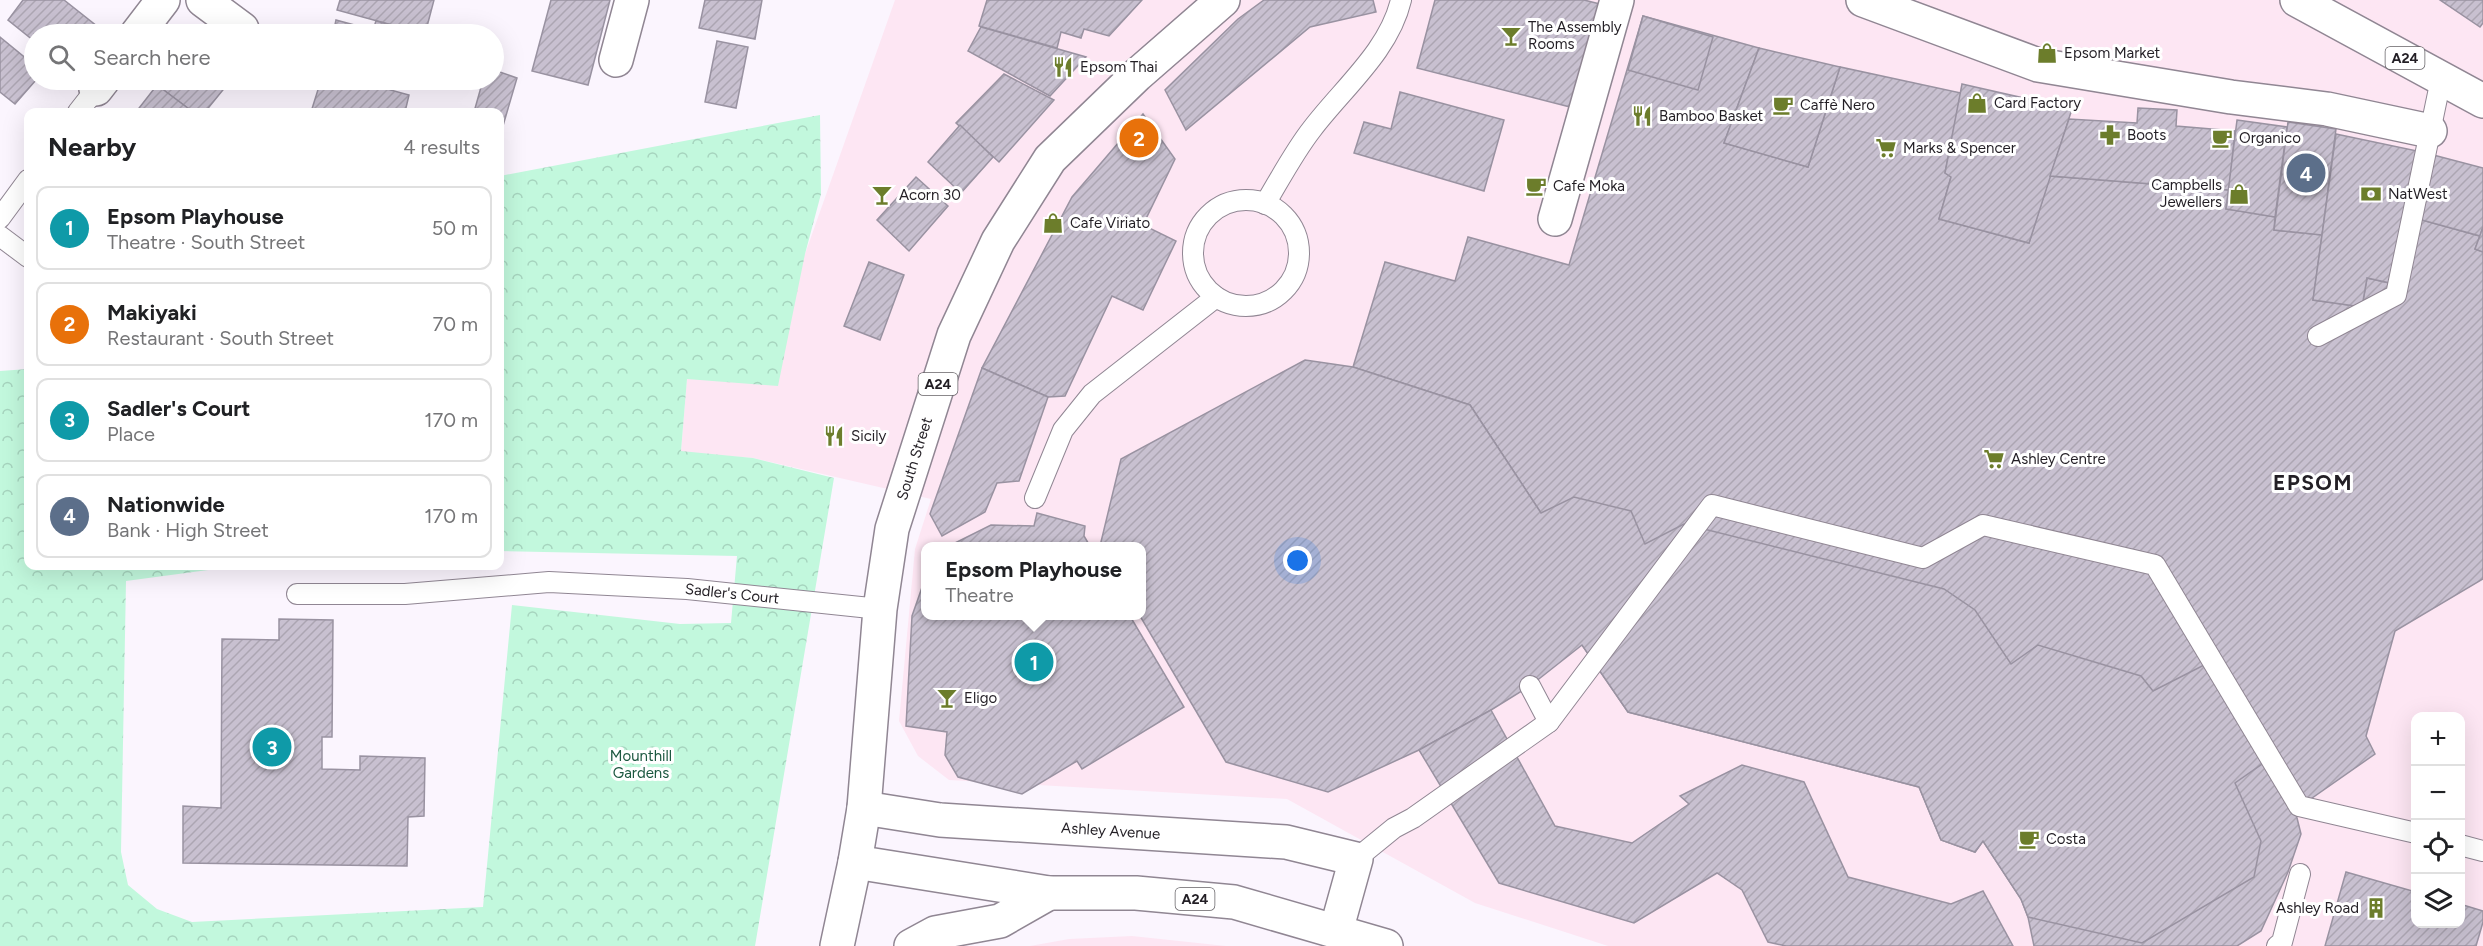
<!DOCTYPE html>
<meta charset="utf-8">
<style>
body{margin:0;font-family:Figtree,sans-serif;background:#f2f2f2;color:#202124}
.controls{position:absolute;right:18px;bottom:18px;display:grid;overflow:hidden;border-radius:12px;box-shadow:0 6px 24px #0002}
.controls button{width:54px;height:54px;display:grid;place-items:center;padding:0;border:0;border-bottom:2px solid #e0e0e0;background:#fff;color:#202124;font:30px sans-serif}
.you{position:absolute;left:1298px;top:561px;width:21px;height:21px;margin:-15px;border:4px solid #fff;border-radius:50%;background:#1a73e8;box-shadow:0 0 0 9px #1a73e833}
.badge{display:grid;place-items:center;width:39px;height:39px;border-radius:50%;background:#6c7d2b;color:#fff;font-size:20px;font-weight:700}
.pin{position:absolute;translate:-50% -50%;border:3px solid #fff;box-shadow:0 2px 6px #0006}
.popup{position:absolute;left:921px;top:542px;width:225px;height:78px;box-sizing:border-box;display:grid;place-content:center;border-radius:12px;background:#fff;filter:drop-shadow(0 2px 4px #0005);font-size:20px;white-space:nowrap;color:#757577}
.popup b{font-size:22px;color:#202124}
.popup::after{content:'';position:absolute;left:50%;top:100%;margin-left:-12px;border:12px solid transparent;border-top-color:#fff}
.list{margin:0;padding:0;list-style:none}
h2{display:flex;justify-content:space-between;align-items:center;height:78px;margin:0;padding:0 24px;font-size:26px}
h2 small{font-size:20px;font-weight:400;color:#757577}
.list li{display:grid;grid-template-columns:39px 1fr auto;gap:18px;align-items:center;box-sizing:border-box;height:84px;margin:0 12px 12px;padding:0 12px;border:2px solid #e0e0e0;border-radius:12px}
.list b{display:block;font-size:22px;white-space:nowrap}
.list p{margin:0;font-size:20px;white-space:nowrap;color:#757577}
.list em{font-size:20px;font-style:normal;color:#757577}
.icon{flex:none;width:33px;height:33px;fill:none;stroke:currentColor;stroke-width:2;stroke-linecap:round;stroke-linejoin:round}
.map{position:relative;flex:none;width:2483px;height:946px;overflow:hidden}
.search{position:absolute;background:#fff;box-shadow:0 6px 24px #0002;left:24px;top:24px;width:480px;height:66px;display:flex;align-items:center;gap:15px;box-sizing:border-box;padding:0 21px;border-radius:33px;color:#757577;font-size:22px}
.panel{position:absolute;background:#fff;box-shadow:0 6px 24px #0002;left:24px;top:108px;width:480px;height:462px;border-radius:12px}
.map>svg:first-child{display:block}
</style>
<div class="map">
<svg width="2483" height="946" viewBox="0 0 2483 946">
<defs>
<pattern id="park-crowns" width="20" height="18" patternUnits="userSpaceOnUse" patternTransform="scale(1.5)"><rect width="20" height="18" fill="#c2f8dd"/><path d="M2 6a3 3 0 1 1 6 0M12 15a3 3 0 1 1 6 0" fill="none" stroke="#a6d4be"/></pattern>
<pattern id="building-hatch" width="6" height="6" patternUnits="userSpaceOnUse" patternTransform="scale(1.5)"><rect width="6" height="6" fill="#c8c0d0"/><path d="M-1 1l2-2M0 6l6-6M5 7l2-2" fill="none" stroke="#aca5b2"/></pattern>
</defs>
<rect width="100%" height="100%" fill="#fbf5fe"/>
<g fill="#fde6f3" fill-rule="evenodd">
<path d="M 895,0 L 2483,0 L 2483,946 L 1608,946 L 1475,903 L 1287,799 L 949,780 L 918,756 L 899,721 L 915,549 L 931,499 L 753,458 L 681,452 L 687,378 L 805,254 ZM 926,546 L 1142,546 L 1142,616 L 926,616 ZM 2416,716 L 2460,716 L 2460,924 L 2416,924 Z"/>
<path d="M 1132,936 L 1226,946 L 1030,946 L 1069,939 Z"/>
</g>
<path fill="url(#park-crowns)" d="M 820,115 L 821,194 L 805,254 L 778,386 L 687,379 L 681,451 L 753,458 L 834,478 L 755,946 L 0,946 L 0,371 L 28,369 L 28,566 L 238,566 L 126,581 L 121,852 L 128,885 L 157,909 L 192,922 L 483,907 L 512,605 L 680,624 L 731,623 L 737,556 L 500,551 L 500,176 Z"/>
<g fill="url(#building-hatch)" stroke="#9992a1" stroke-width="1.5">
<path d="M 23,0 L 64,0 L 107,34 L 34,34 L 34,41 L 8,20 Z"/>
<path d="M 340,0 L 434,0 L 425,34 L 337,10 Z"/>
<path d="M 551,0 L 610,0 L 588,85 L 532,71 Z"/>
<path d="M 705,0 L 762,0 L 755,39 L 699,28 Z"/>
<path d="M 987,0 L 1142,0 L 1109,36 L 1084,29 L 1081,38 L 1061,32 L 1057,48 L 979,26 Z"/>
<path d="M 1264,0 L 1373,0 L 1376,12 L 1310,27 L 1186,130 L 1165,90 L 1238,19 Z"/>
<path d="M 1435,0 L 1584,0 L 1604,5 L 1578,109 L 1417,68 Z"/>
<path d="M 2440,0 L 2483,0 L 2483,23 L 2480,27 Z"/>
<path d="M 1643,16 L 1759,48 L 1724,143 L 1808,167 L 1840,67 L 1961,93 L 1945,173 L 1951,177 L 1939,219 L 2029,243 L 2050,176 L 2229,190 L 2226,209 L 2275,217 L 2274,230 L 2322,235 L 2313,300 L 2362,307 L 2367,278 L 2399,285 L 2411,217 L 2480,236 L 2475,249 L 2483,252 L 2483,579 L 2395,631 L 2366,736 L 2375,754 L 2295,810 L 2301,834 L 2288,872 L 2261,931 L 2237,946 L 2034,946 L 2028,917 L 2021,899 L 1983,841 L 1975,852 L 1941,840 L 1919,787 L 1628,712 L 1582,645 L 1541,513 L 1470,405 L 1353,367 L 1385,262 L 1455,281 L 1468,237 L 1569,265 Z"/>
<path d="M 1643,16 L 1713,37 L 1698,90 L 1628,70 Z"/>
<path d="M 336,20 L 373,30 L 376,21 L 391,25 L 388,34 L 333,34 Z"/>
<path d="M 981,27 L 1086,57 L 1050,96 L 968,51 Z"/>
<path d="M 0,37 L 34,65 L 36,80 L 15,104 L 0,92 Z"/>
<path d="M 717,41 L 748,47 L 736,108 L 705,102 Z"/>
<path d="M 1759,48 L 1840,67 L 1808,167 L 1724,143 Z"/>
<path d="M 494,70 L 517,78 L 500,136 L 500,112 L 474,112 L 483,80 L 494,80 Z"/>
<path d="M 1004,74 L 1054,100 L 999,162 L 956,123 Z"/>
<path d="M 162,80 L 231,80 L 205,112 L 193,112 L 157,85 Z"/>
<path d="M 321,80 L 359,82 L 360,80 L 378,80 L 376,86 L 409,95 L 405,112 L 311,112 Z"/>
<path d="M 1962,84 L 2072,109 L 2029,243 L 1939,219 L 1951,177 L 1945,173 Z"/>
<path d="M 157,85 L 193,112 L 136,112 Z"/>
<path d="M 1400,92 L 1504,120 L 1484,191 L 1354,153 L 1364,122 L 1391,129 Z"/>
<path d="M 2138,108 L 2177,110 L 2176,126 L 2235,131 L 2229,190 L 2050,176 L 2069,119 L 2137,123 Z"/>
<path d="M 1143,114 L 1175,159 L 1143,225 L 1176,241 L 1143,310 L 1112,296 L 1065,396 L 1048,397 L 982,368 L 1072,197 Z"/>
<path d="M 2237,120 L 2287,127 L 2275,217 L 2226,209 Z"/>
<path d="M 2288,122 L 2336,129 L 2322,235 L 2274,230 Z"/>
<path d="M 960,125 L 993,157 L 961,193 L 928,162 Z"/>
<path d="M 2336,134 L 2422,152 L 2399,285 L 2367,278 L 2362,307 L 2313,300 Z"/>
<path d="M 2422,152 L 2483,168 L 2483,227 L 2480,236 L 2411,217 Z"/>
<path d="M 916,177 L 948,206 L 909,251 L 877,220 Z"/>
<path d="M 2483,227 L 2483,252 L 2475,249 Z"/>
<path d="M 869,262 L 904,275 L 880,340 L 844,326 Z"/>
<path d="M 1305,360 L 1353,367 L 1470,405 L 1541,513 L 1574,497 L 1631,511 L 1645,544 L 1684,524 L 1944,589 L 1975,610 L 2011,664 L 2038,645 L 2141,676 L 2153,691 L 2208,663 L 2265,762 L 2235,783 L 2261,841 L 2254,877 L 2142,943 L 2028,917 L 2021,899 L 1983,841 L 1975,852 L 1941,840 L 1919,787 L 1628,712 L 1582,645 L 1530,686 L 1491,710 L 1419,750 L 1328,792 L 1226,762 L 1140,616 L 1142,616 L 1142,546 L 1100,546 L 1121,459 Z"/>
<path d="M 982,368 L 1048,397 L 1019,481 L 997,483 L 985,512 L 942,536 L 930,514 Z"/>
<path d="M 1037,513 L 1085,526 L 1084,536 L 1090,546 L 949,546 L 991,525 L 1034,526 Z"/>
<path d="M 926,576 L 926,616 L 1130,616 L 1184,707 L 1082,769 L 1077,761 L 1022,794 L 958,777 L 945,755 L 947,732 L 906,726 L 912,616 Z"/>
<path d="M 279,619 L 333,620 L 332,737 L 322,737 L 322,769 L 360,770 L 360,756 L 425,758 L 424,816 L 408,817 L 407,866 L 183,863 L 183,806 L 221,808 L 222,639 L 279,640 Z"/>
<path d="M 1491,710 L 1555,826 L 1632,843 L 1689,804 L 1680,796 L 1742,765 L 1804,782 L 1848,877 L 1951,904 L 1983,891 L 2013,946 L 1786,946 L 1768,942 L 1742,890 L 1717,873 L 1634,923 L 1499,883 L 1419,750 Z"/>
<path d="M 2346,872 L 2416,892 L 2416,924 L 2460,924 L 2460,904 L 2483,911 L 2483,922 L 2476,946 L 2325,946 Z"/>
</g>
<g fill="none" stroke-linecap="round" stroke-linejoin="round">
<g stroke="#908693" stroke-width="22">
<g id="lane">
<path d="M 78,112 L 96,89"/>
<circle cx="1246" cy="253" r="53"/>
<path d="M 1265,204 C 1280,179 1294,152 1312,129 C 1343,88 1389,51 1401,0"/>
<path d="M 0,218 L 28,180"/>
<path d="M 0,236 L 28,257"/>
<path d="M 2318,336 L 2396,295 L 2441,79"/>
<path d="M 1035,498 L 1063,430 L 1092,394 L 1216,297"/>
<path id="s1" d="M 297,594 L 405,594 L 549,582 L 687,589 L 880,609"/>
<path d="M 1549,722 L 1712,505 L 1923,558 L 1983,525 L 2155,565 L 2299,806 L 2416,833"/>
<path d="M 2460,845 L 2483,851"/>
<path d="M 1356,859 L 1394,828 L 1413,818 L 1549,722 L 1530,686"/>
<path d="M 2277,946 L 2282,942 L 2300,874"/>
</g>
</g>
<g stroke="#908693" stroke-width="36">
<g id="street">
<path d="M 203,0 L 242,29"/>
<path d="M 1863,0 L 2038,65 L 2231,97 L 2327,109 L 2430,131"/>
<path d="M 137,34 L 163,0"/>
<path d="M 616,60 L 632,0"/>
<path d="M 96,89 L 103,80"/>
<path d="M 1555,219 L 1617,0"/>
</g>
</g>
<g stroke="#908693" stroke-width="36">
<g id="highway">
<path d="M 2297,0 L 2483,101"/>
<path id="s2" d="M 864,808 L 940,820 L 1286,842 L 1356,859 L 1336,931"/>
<path d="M 855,862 L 1049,893 L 1136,893 L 1234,902 L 1386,946"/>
<path id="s3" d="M 837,946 L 855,862 L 864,808 L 880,609 L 892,529 L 954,335 L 998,241 L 1050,159 L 1137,75 L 1223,0"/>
<path d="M 911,946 L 935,933 L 1000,921 L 1049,893"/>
</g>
</g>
<use href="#lane" stroke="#fff" stroke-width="20"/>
<use href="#street" stroke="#fff" stroke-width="33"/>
<use href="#highway" stroke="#fff" stroke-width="33"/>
</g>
<defs>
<g id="bar-bare" transform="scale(1.62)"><path d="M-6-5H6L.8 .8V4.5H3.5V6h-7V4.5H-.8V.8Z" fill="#6c7d2b" stroke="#fff" stroke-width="2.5" paint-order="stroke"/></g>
<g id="shop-bare" transform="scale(1.62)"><path d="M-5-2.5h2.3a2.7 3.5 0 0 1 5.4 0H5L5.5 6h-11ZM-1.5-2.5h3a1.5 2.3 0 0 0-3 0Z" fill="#6c7d2b" stroke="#fff" stroke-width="2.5" paint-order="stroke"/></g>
<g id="restaurant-bare" transform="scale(1.62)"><path d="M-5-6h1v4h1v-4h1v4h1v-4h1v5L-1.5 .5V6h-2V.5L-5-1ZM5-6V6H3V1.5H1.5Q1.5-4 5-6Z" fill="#6c7d2b" stroke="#fff" stroke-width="2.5" paint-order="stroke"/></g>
<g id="cafe-bare" transform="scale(1.62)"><path d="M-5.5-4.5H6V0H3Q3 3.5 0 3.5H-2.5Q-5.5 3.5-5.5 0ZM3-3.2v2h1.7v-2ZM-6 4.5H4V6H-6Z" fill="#6c7d2b" stroke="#fff" stroke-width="2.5" paint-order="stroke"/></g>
<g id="pharmacy-bare" transform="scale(1.62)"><path d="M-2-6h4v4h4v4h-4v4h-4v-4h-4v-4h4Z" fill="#6c7d2b" stroke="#fff" stroke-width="2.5" paint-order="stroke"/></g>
<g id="supermarket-bare" transform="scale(1.62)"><path d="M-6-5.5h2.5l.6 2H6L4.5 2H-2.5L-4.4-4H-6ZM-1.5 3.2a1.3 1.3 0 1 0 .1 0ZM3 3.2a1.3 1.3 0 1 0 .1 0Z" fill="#6c7d2b" stroke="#fff" stroke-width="2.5" paint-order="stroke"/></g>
<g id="bank-bare" transform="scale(1.62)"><path d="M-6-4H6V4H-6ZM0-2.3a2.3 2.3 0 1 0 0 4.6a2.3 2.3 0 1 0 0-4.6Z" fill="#6c7d2b" stroke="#fff" stroke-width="2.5" paint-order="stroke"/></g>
<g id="building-bare" transform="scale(1.62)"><path d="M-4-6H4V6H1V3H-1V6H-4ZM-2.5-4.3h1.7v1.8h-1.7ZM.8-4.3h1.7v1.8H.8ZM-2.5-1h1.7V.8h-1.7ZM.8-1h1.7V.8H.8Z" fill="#6c7d2b" stroke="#fff" stroke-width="2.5" paint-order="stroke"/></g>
</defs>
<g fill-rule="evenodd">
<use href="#bar-bare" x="1511" y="36"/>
<use href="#shop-bare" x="2047" y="53"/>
<use href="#restaurant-bare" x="1063" y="67"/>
<use href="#shop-bare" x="1977" y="103"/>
<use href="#cafe-bare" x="1783" y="105"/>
<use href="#restaurant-bare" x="1642" y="116"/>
<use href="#pharmacy-bare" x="2110" y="135"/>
<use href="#cafe-bare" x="2222" y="138"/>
<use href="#supermarket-bare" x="1886" y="148"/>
<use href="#cafe-bare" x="1536" y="186"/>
<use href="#shop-bare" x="2239" y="194"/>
<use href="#bank-bare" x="2371" y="194"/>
<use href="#bar-bare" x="882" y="195"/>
<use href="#shop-bare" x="1053" y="223"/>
<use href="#restaurant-bare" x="834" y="436"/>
<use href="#supermarket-bare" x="1994" y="459"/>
<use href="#bar-bare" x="947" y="698"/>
<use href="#cafe-bare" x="2029" y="839"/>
<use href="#building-bare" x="2376" y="908"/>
</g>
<g text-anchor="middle" stroke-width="6" stroke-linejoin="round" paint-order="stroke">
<g fill="#fff" stroke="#656266" stroke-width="1.5">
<rect x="2385.5" y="47" width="39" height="22" rx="4.5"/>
<rect x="918.5" y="373" width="39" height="22" rx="4.5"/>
<rect x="1175.5" y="888" width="39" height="22" rx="4.5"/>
</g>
<g font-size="14" font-weight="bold" fill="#231f25">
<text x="2405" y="63">A24</text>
<text x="938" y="389">A24</text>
<text x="1195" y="904">A24</text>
</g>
<g font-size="15" fill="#231f25" stroke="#fff" text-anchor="start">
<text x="1528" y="32">The Assembly<tspan x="1528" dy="17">Rooms</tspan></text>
<text x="2064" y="58">Epsom Market</text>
<text x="1080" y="72">Epsom Thai</text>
<text x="1994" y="108">Card Factory</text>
<text x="1800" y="110">Caffè Nero</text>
<text x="1659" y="121">Bamboo Basket</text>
<text x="2127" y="140">Boots</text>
<text x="2239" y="143">Organico</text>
<text x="1903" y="153">Marks &amp; Spencer</text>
<text x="2222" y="190" text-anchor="end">Campbells<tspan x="2222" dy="17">Jewellers</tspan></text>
<text x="1553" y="191">Cafe Moka</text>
<text x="2388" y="199">NatWest</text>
<text x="899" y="200">Acorn 30</text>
<text x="1070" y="228">Cafe Viriato</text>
<text x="851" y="441">Sicily</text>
<text x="2011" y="464">Ashley Centre</text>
<text x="964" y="703">Eligo</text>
<text x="2046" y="844">Costa</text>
<text x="2359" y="913" text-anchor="end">Ashley Road</text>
</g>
<g font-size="15" fill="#231f25" stroke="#fff">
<text dy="5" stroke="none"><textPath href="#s3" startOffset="495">South Street</textPath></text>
<text dy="5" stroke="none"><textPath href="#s1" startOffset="436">Sadler's Court</textPath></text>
<text dy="5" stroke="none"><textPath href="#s2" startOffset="248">Ashley Avenue</textPath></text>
</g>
<g font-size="15" fill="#1c5840" stroke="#fff">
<text x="641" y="761">Mounthill<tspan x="641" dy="17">Gardens</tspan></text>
</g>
<g font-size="21" font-weight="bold" letter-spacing="1.5" fill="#231f25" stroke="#fff">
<text x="2313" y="490">EPSOM</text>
</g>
</g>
</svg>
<div class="controls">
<button>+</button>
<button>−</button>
<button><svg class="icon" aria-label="locate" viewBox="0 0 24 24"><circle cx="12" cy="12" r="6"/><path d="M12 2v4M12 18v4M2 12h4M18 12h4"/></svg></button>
<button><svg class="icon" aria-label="layers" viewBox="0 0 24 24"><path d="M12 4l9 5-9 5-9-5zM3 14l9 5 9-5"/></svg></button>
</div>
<div class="you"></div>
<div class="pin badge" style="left:1034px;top:662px;background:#0f9aa8">1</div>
<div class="popup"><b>Epsom Playhouse</b>Theatre</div>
<div class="pin badge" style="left:1139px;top:138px;background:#e8710a">2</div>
<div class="pin badge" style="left:272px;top:747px;background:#0f9aa8">3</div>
<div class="pin badge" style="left:2306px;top:173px;background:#5c6f8a">4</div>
<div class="search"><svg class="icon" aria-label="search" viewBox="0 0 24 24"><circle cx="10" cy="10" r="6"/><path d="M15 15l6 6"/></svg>Search here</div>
<section class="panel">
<h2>Nearby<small>4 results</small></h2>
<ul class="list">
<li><span class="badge" style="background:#0f9aa8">1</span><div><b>Epsom Playhouse</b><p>Theatre · South Street</p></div><em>50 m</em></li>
<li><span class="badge" style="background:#e8710a">2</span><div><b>Makiyaki</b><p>Restaurant · South Street</p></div><em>70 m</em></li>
<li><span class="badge" style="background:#0f9aa8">3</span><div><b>Sadler's Court</b><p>Place</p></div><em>170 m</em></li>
<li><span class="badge" style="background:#5c6f8a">4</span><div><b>Nationwide</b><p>Bank · High Street</p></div><em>170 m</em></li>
</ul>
</section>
</div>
